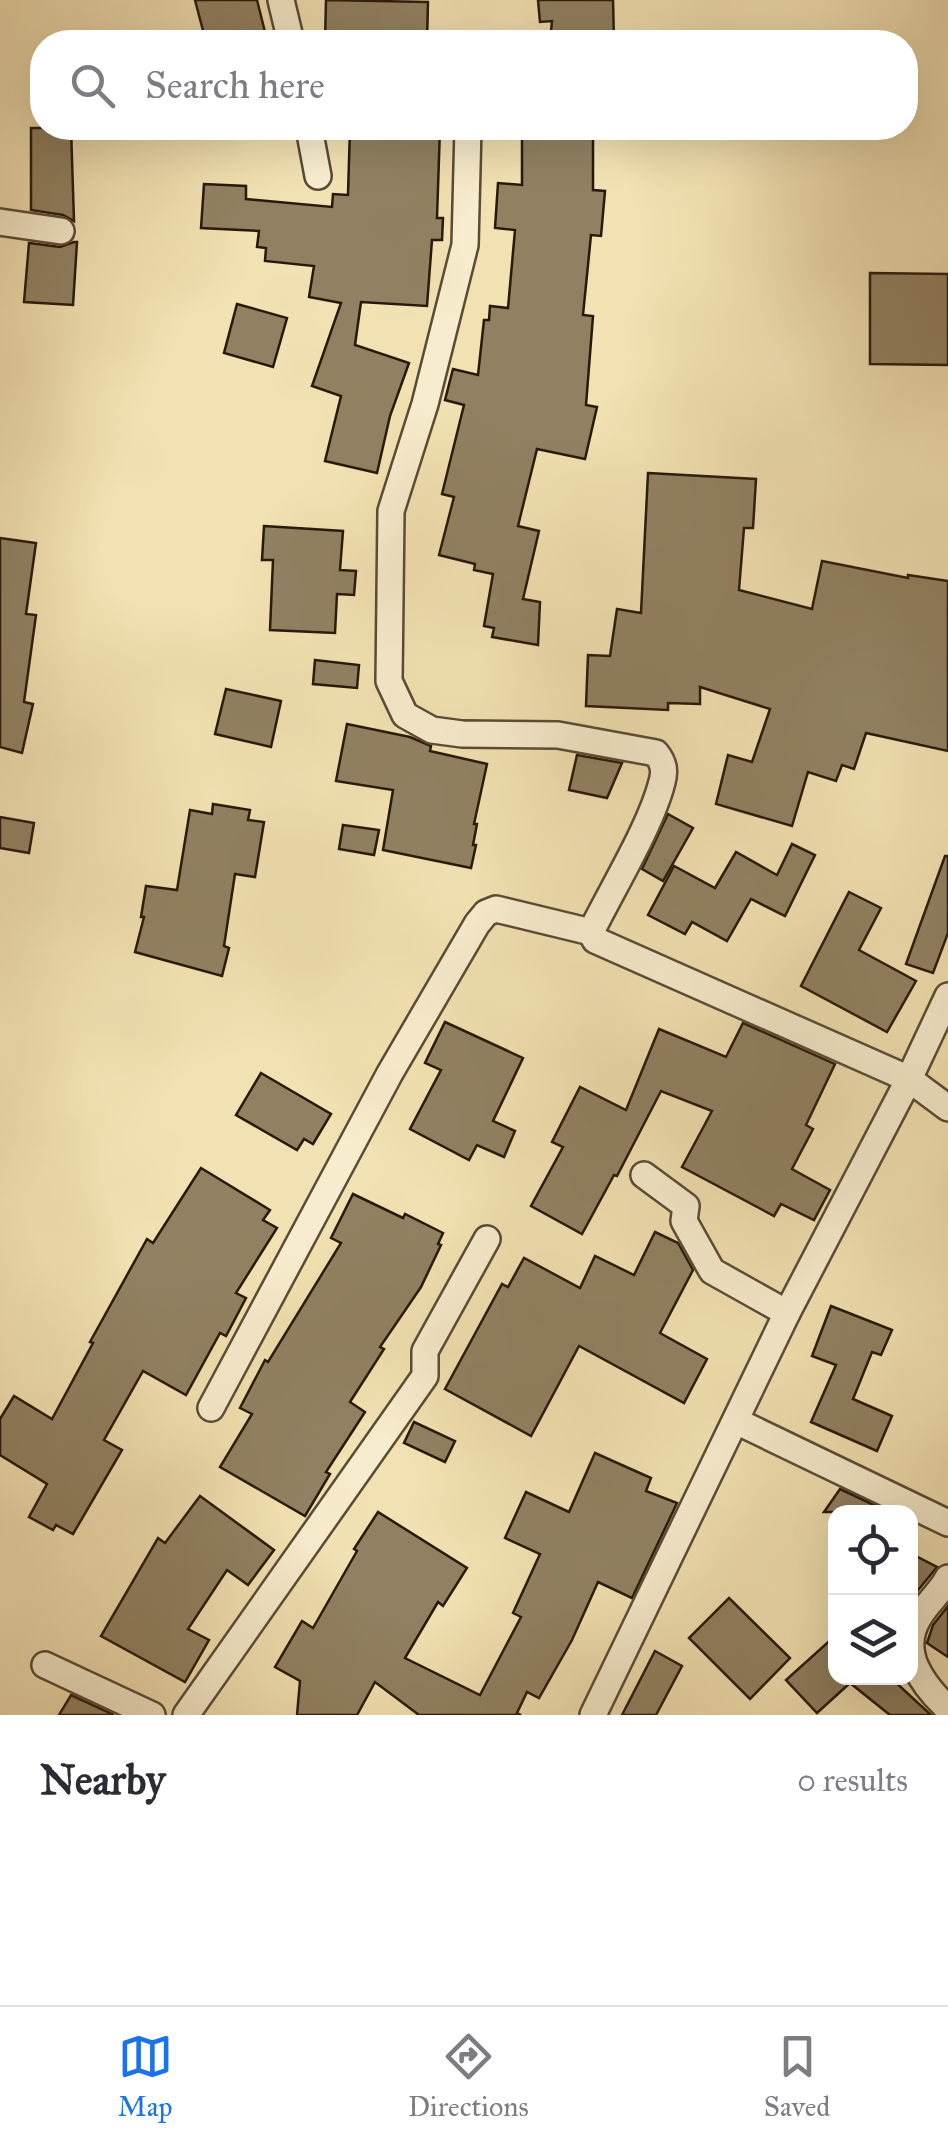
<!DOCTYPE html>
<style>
body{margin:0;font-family:"IM FELL Great Primer",serif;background:#f2f2f3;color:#2b2b33}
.controls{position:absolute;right:30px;bottom:30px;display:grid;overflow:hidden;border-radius:20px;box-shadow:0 10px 40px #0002}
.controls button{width:90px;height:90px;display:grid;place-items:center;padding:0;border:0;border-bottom:2px solid #e1e1e2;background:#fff;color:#2b2b33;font:50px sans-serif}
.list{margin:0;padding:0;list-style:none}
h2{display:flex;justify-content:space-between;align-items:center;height:130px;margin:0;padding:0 40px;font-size:42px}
h2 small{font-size:32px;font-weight:400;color:#7c7c81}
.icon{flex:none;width:55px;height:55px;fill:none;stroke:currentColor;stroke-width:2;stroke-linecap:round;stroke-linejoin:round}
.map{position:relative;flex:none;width:948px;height:1715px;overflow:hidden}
.search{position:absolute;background:#fff;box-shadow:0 10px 40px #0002;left:30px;right:30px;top:30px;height:110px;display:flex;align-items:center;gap:25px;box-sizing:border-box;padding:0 35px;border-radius:40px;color:#7c7c81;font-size:38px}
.sheet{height:290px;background:#fff}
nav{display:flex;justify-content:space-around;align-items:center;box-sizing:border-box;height:140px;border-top:2px solid #e1e1e2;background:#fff;font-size:28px;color:#7c7c81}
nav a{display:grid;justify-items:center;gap:5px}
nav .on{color:#1a73e8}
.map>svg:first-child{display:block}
</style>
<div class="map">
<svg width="948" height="1715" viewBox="0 0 948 1715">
<rect width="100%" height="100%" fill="#f2e1b2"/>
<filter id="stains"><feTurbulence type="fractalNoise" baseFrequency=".002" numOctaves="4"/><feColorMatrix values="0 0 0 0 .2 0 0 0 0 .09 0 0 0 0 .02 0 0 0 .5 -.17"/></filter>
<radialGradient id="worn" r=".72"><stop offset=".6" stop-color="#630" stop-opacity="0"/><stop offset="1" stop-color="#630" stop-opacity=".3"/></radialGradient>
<g fill="#918162" stroke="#28190b" stroke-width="2.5">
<path d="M 195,0 L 257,0 L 265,32 L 227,42 L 206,42 Z"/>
<path d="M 326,0 L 428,2 L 427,42 L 325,42 Z"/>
<path d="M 538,0 L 613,0 L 614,42 L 550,42 L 552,21 L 540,22 Z"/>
<path d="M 31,128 L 71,128 L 74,221 L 63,215 L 31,210 Z"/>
<path d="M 350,128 L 440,128 L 437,218 L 443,218 L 442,240 L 432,240 L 427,306 L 361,302 L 355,345 L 409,363 L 390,416 L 377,473 L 325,461 L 341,396 L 312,386 L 341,303 L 309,297 L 314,266 L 265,261 L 266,248 L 257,247 L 259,231 L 201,228 L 204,184 L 246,186 L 246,199 L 332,207 L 333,194 L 348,195 Z"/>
<path d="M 522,128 L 593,128 L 593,190 L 605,191 L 601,236 L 591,235 L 583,315 L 593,316 L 586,405 L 597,407 L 585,459 L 537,449 L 518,526 L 539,531 L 523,599 L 540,602 L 538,645 L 492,637 L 494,628 L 484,626 L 493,574 L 474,570 L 475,564 L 439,555 L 454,497 L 442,494 L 464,405 L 445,400 L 453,369 L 478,375 L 484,320 L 489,320 L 490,306 L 508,308 L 515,230 L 495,228 L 498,183 L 522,185 Z"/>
<path d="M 74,242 L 77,242 L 73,305 L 24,302 L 29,243 L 60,247 Z"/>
<path d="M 870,273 L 948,274 L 948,365 L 870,364 Z"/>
<path d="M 237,304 L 287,318 L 273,367 L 224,353 Z"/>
<path d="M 648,473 L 756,479 L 753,528 L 744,528 L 739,590 L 812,609 L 822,561 L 908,578 L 908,575 L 948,581 L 948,751 L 866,733 L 854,769 L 842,765 L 836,781 L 808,772 L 792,826 L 716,804 L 728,755 L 752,762 L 770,709 L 700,687 L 700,704 L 668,703 L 668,710 L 586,706 L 588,655 L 610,656 L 617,609 L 641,613 Z"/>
<path d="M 264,526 L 343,531 L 340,570 L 356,571 L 354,595 L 337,594 L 335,633 L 270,630 L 273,560 L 262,560 Z"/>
<path d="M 0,538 L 36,543 L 26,614 L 36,615 L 24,702 L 33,704 L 22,753 L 0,747 Z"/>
<path d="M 315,660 L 359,665 L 357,688 L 313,684 Z"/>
<path d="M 226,689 L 281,701 L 271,747 L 215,734 Z"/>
<path d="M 347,724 L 410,737 L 431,746 L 430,751 L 487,764 L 474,824 L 477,824 L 473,845 L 476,845 L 471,868 L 383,850 L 393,790 L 336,781 Z"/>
<path d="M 577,755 L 622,763 L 607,798 L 569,790 Z"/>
<path d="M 213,804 L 250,810 L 248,820 L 264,822 L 255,877 L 235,874 L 224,946 L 229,948 L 222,976 L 135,952 L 144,917 L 141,917 L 146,886 L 177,890 L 190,810 L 212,814 Z"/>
<path d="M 668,814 L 693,828 L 663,881 L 642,869 Z"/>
<path d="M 0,817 L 34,823 L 29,853 L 0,848 Z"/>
<path d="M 343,825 L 379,830 L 374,855 L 339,849 Z"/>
<path d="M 792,844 L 815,855 L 785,916 L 751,899 L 727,941 L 692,922 L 685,934 L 648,915 L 674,866 L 715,888 L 736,852 L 777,875 Z"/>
<path d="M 945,856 L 948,856 L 948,933 L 933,973 L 906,964 Z"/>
<path d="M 849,892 L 881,908 L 859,950 L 916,981 L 887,1032 L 801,986 Z"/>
<path d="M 445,1022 L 523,1058 L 493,1121 L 515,1131 L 504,1157 L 477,1145 L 469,1160 L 410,1129 L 441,1070 L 425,1063 Z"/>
<path d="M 743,1023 L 835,1064 L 806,1125 L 813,1129 L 792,1169 L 830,1190 L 814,1220 L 781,1204 L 774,1216 L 682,1167 L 712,1111 L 661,1091 L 617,1176 L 614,1175 L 582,1234 L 531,1206 L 563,1147 L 552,1142 L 580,1087 L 626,1110 L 659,1029 L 726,1057 Z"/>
<path d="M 261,1073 L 331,1114 L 313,1144 L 304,1139 L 297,1150 L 236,1115 Z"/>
<path d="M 201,1168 L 270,1210 L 263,1220 L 277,1228 L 236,1293 L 246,1298 L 226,1336 L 220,1333 L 186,1395 L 143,1371 L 104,1440 L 122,1450 L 73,1534 L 56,1525 L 53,1530 L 29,1517 L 47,1484 L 0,1455 L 0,1419 L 14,1396 L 52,1419 L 93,1343 L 90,1342 L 147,1239 L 153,1243 Z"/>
<path d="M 353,1194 L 403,1218 L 405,1214 L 443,1233 L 438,1244 L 441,1245 L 421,1287 L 380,1347 L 384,1349 L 350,1402 L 365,1412 L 326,1472 L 330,1474 L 305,1516 L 220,1467 L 252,1414 L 240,1408 L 265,1360 L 268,1362 L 341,1243 L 331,1238 Z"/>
<path d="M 655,1232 L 678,1243 L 693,1270 L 660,1333 L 707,1359 L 684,1403 L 579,1346 L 531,1436 L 445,1389 L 502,1284 L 508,1287 L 524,1258 L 580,1288 L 595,1256 L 634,1275 Z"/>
<path d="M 831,1306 L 892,1330 L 881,1355 L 872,1352 L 853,1399 L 892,1416 L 877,1451 L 811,1422 L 836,1365 L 812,1356 Z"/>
<path d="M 414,1422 L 455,1441 L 445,1462 L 404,1443 Z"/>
<path d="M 595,1453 L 651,1478 L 646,1491 L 677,1503 L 632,1598 L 598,1582 L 572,1640 L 539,1698 L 527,1692 L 517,1713 L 521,1715 L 419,1715 L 375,1682 L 357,1715 L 297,1715 L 300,1681 L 275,1667 L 302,1621 L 313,1628 L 357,1551 L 354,1549 L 378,1512 L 467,1568 L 443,1606 L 438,1602 L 405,1658 L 480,1695 L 521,1617 L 513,1613 L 540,1554 L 505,1538 L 526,1492 L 569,1512 Z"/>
<path d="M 840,1489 L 889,1512 L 824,1512 Z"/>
<path d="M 200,1496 L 274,1550 L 248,1585 L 227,1570 L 188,1629 L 209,1640 L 185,1682 L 101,1636 L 158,1538 L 165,1543 Z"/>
<path d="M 910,1553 L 937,1567 L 910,1600 Z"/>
<path d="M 729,1598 L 790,1658 L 750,1699 L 689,1638 Z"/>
<path d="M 948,1606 L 948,1657 L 927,1643 L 933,1625 Z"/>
<path d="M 836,1635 L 836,1678 L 891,1678 L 931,1715 L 890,1715 L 850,1683 L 817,1713 L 786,1680 Z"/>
<path d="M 655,1651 L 682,1666 L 656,1715 L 622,1715 Z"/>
<path d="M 71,1695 L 114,1715 L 59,1715 Z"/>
</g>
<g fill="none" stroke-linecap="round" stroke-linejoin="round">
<g stroke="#5a4b35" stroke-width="30">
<g id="street">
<path d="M 281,0 L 291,42"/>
<path d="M 309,128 L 318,176"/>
<path d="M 468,128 L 465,245 L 425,404 L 391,511 L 389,681 L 405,715 L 432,730 L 462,734 L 558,735 L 656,753 C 664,763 665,771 662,782 C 651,826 612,889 591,932 L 595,940 L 909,1079 L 948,1108"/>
<path d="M 0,222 L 61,231"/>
<path d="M 644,1175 L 686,1206 L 684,1221 L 712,1271 L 787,1313"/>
<path d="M 211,1408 L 390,1073 L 477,924 L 486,913 L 496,909 L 591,932"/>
<path d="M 736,1421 L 948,1523"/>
<path d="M 948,1578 C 940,1593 927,1603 919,1617 C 897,1652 923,1685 948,1709"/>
<path d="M 45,1665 L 152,1715"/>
<path d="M 186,1715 L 425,1376 L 425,1351 L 487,1239"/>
<path d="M 593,1715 L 787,1313 L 909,1079 L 948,996"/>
</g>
</g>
<use href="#street" stroke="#f7eccd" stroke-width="25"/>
</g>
<rect width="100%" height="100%" filter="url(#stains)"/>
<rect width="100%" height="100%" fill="url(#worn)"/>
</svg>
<div class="controls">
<button><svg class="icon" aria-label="locate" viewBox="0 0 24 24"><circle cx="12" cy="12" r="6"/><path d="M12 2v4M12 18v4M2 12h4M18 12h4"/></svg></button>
<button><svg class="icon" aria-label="layers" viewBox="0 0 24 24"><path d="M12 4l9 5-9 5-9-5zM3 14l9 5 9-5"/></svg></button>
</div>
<div class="search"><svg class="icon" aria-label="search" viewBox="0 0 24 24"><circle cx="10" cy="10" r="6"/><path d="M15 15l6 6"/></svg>Search here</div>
</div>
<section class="sheet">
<h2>Nearby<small>0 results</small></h2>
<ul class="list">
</ul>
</section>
<nav>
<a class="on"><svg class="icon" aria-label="map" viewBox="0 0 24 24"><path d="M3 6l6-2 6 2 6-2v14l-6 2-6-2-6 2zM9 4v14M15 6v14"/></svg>Map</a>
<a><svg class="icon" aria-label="directions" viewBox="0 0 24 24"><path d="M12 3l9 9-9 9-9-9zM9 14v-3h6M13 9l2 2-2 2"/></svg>Directions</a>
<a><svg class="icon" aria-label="saved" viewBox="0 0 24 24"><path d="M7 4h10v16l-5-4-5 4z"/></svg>Saved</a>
</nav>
